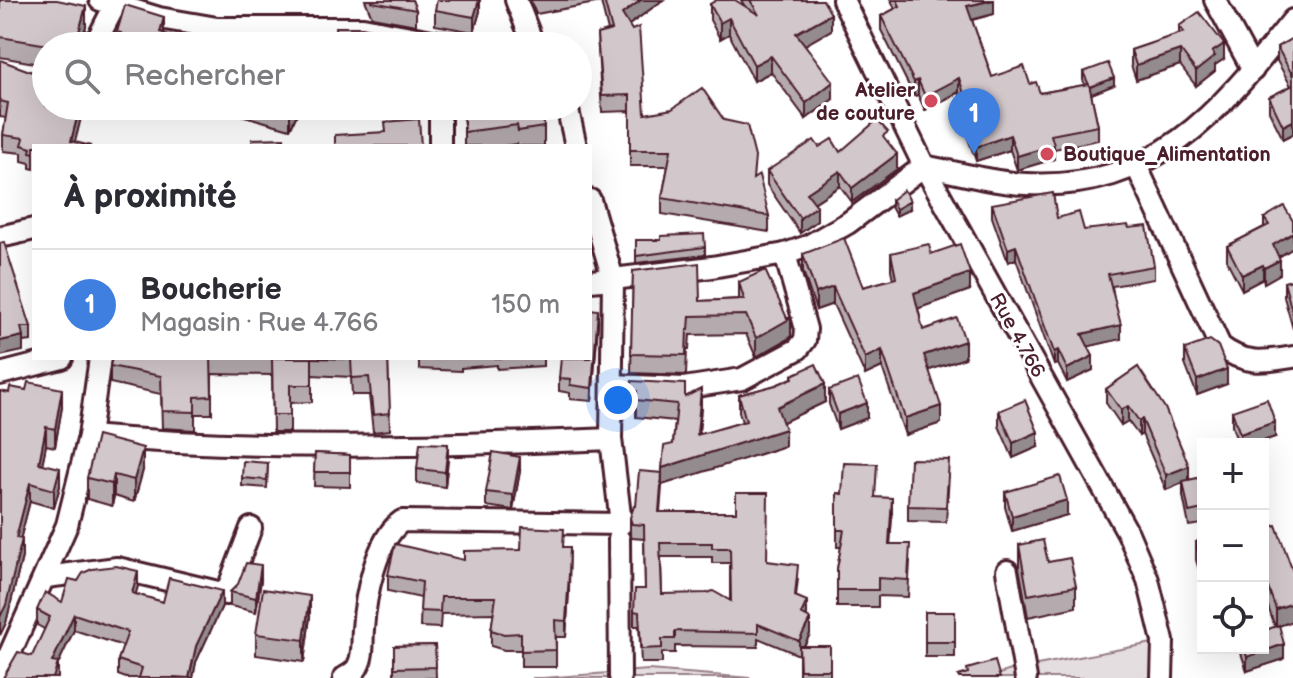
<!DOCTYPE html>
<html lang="fr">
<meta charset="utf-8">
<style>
body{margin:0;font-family:"Balsamiq Sans",sans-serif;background:#f7f7f7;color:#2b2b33}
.controls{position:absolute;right:24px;bottom:24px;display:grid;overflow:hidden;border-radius:0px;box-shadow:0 8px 32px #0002}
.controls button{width:72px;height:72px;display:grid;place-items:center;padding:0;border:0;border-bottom:2px solid #e1e1e2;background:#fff;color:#2b2b33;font:40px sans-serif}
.you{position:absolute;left:618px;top:400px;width:28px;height:28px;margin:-20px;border:6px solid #fff;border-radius:50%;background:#1a73e8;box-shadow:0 0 0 12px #1a73e833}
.badge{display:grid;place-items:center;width:52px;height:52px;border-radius:50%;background:#b45309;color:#fff;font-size:26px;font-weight:700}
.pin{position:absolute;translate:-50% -66px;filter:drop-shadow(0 2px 4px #0008)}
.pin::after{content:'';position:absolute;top:42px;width:28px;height:24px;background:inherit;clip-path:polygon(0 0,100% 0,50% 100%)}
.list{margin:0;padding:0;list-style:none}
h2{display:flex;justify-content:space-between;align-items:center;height:104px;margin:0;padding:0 32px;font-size:34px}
h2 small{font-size:26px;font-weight:400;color:#7c7c81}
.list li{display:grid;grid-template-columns:52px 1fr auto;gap:24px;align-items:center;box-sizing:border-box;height:112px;padding:0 32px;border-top:2px solid #e1e1e2}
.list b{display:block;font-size:30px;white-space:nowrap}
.list p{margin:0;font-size:26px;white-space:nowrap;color:#7c7c81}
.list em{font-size:26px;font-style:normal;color:#7c7c81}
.icon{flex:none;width:44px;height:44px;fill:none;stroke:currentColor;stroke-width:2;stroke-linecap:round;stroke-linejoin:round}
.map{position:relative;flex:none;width:1293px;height:678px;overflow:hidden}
.search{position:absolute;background:#fff;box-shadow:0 8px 32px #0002;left:32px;top:32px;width:560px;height:88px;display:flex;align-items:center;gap:20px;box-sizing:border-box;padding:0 28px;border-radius:44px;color:#7c7c81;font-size:30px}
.panel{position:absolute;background:#fff;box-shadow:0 8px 32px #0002;left:32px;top:144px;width:560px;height:216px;border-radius:0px}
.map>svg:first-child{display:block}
</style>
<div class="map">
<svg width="1293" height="678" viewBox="0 0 1293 678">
<rect width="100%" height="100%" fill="#fff"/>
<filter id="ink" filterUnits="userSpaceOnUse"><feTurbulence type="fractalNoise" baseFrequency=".0125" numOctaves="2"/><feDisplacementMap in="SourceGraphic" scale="16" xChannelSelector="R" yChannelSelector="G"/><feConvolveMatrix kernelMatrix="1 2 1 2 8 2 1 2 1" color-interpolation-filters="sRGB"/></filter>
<g filter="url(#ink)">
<g fill="#e5dee0" stroke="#987e86" stroke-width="2">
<path d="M 1163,641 L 1162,678 L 987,678 L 1011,670 Z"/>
<path d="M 648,670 L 751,678 L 532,678 L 543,678 Z"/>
</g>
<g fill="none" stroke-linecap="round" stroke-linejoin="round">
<g stroke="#4a1f2b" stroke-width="26">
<g id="minor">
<path d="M 100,0 L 159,18 L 217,28 L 363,28 L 437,42 L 487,46"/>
<path d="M 516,0 L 534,46"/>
<path d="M 843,0 L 924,166 L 1128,533 L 1148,580 L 1163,641 L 1162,678"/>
<path d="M 1215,0 L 1253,70"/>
<path d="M 94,46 L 115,5"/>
<path d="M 440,106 L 440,146"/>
<path d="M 567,106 L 576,146"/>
<path d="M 1137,167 L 1220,346 C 1244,365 1264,362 1293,357"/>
<path d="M 590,200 L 613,279 L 712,267 L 785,254 L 808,246 L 848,223 L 924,166 C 957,172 993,183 1026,184 C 1156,191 1219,112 1293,20"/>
<path d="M 0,237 L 34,229"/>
<path d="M 0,374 L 62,358"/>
<path d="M 612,385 L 684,388 L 742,379 L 798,349 L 805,340 L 806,329 L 785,254"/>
<path d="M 89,436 C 262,451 438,446 611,439"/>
<path d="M 619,539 L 620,677"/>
<path d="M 1007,571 L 1026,678"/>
<path d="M 46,577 L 117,568 L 226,594 L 251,528"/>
<path d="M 0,676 L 67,525 L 89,436 L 100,358"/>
<path d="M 344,678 C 349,675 356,671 358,666 C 364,655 362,641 363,629 C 365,598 376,539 402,521 L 621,524 L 611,439 L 613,279 L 590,281"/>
</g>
</g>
<use href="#minor" stroke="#fff" stroke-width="20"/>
</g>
<g fill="#b5abaf" stroke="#4a1f2b" stroke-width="2" fill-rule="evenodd">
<path d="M 0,0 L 86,26 L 80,46 L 46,46 L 46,65 L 0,57 Z"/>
<path d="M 365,0 L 412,0 L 416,10 L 416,25 L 372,17 Z"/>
<path d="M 480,0 L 480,11 L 474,32 L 435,25 L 435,10 Z"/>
<path d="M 530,0 L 663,0 L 629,25 L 645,114 L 754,178 L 769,216 L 769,232 L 662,214 L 662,198 L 668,166 L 630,166 L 630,111 L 602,112 L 597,34 L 608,31 L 601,2 L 536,14 Z"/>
<path d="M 741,0 L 823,0 L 831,30 L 805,45 L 833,99 L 806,119 L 771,72 L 754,81 L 729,34 L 720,39 L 710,20 L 710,4 L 744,5 Z"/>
<path d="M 891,0 L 994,0 L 994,14 L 972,20 L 992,77 L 1030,84 L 1040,93 L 1085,85 L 1083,80 L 1083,72 L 1114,85 L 1091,94 L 1098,126 L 1098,140 L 1054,149 L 1054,159 L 1017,170 L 1010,150 L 976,161 L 968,138 L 969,124 L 959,92 L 925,110 L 918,95 L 914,96 L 881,30 L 881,16 L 895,9 Z"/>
<path d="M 1179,26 L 1224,59 L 1215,65 L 1215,71 L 1196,86 L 1180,65 L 1136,80 L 1131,65 L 1131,50 L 1179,34 Z"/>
<path d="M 1293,38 L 1293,134 L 1283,139 L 1269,111 L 1269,97 L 1291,86 L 1277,61 L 1277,47 Z"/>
<path d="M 0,60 L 46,106 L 55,110 L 62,111 L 81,106 L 81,118 L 34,146 L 34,169 L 30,168 L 30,163 L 22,161 L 22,153 L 3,151 L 3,135 L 6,118 L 0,117 Z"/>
<path d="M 162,106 L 190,106 L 188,114 Z"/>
<path d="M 241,106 L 297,106 L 297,114 L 290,129 L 241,115 Z"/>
<path d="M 462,106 L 542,106 L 544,127 L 544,146 L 517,146 L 517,144 L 503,146 L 464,146 L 464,126 Z"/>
<path d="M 888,142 L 897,169 L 852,202 L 840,186 L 814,203 L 817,221 L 800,233 L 767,185 L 767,171 L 819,147 L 840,152 Z"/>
<path d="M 891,200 L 910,209 L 896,216 L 891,207 Z"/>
<path d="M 992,204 L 1057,218 L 1084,230 L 1129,228 L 1154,266 L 1154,279 L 1112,286 L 1121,339 L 1088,346 L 1093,370 L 1067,382 L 1058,364 L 1054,365 L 1016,259 L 1008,262 L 992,217 Z"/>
<path d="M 1264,218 L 1293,221 L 1293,248 L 1279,257 L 1280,274 L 1264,283 L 1263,279 L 1242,290 L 1227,261 L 1227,246 L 1264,227 Z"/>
<path d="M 636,240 L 661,240 L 705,247 L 705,255 L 636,263 Z"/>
<path d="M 0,243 L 31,327 L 31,341 L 23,342 L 23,351 Z"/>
<path d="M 891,253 L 931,254 L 970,290 L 918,308 L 923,330 L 965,358 L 929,370 L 941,423 L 905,435 L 882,367 L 865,375 L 833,304 L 816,310 L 803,271 L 803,254 L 863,287 L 893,279 L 891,270 Z"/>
<path d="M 633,271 L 700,301 L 739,299 L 739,282 L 791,337 L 756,357 L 746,334 L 690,335 L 689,349 L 687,349 L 686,375 L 631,373 Z"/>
<path d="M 1293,280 L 1293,329 L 1284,297 L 1284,282 Z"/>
<path d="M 598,323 L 592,401 L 570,399 L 570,393 L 559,391 L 559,378 Z"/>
<path d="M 1185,349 L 1227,384 L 1197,395 L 1185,364 Z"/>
<path d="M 112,358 L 388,358 L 390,430 L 373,432 L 369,395 L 352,395 L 351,377 L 312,375 L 312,402 L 290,403 L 290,432 L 273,432 L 272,375 L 212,374 L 212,414 L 195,414 L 195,430 L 162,428 L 161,394 L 110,383 L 110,366 Z"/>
<path d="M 419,358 L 543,358 L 543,366 L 497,369 L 497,365 L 461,368 L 461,371 L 419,369 Z"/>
<path d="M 1138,367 L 1189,480 L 1203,477 L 1203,524 L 1189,526 L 1183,496 L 1183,483 L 1166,490 L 1142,434 L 1139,436 L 1128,421 L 1121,425 L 1106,403 L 1106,389 Z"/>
<path d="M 792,375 L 825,402 L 783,422 L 785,446 L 662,485 L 673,444 L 675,421 L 636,417 L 636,408 L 631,408 L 631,390 L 685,397 L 701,406 L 699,435 L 742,422 L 739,412 L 739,395 L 776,385 L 792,378 Z"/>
<path d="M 26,390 L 62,407 L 55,447 L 46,445 L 42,464 L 60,486 L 54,508 L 30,501 L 20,539 L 22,557 L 6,623 L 0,635 L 0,391 L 9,393 Z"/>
<path d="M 829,390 L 867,418 L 838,429 L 829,404 Z"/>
<path d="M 999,411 L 1038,447 L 1013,458 L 999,426 Z"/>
<path d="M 1232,411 L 1275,437 L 1254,444 L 1238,444 L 1232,426 Z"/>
<path d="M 315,453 L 350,455 L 350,487 L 314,486 Z"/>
<path d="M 448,459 L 445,487 L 417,483 L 417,469 Z"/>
<path d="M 268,463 L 267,488 L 242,486 L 242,478 Z"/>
<path d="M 143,470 L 134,502 L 114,496 L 112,506 L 87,499 L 87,478 Z"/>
<path d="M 520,471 L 513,510 L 486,506 L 486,492 Z"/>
<path d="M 949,475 L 946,522 L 908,521 L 908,506 Z"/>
<path d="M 662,487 L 660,512 L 767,561 L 798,579 L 796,596 L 807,615 L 806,617 L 810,634 L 804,646 L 830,646 L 830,678 L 799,678 L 799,655 L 758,638 L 758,647 L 675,646 L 675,653 L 662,653 L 662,663 L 641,663 L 639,626 L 634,626 L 634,611 L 645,589 L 644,539 L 632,538 L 630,533 L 630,518 L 636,506 ZM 661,557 L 712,557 L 712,563 L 730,563 L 730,601 L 662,594 Z"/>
<path d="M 1005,492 L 1067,515 L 1012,531 L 1005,507 Z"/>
<path d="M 837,493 L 876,497 L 892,515 L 890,544 L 910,561 L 908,597 L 878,596 L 878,607 L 837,607 L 837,569 L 841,547 L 837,547 Z"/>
<path d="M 1263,530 L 1284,659 L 1247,671 L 1241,653 L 1241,648 L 1263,648 L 1275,627 L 1264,595 L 1263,596 Z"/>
<path d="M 1203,539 L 1203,583 L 1196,560 L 1196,542 Z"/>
<path d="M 1019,545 L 1048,562 L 1076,586 L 1076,607 L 1028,617 L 1019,567 Z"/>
<path d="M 563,547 L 569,591 L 566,637 L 556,637 L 556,667 L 521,667 L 521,650 L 504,650 L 491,646 L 491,630 L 494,613 L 441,614 L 440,628 L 420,627 L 421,598 L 388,591 L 388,575 L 464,560 L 521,550 Z"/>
<path d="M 261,580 L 256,612 L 230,606 L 230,592 Z"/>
<path d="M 78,581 L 138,586 L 135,594 L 163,602 L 222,606 L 196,662 L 193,678 L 126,678 L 118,675 L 118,660 L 123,646 L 74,630 L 58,664 L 58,678 L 44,629 L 37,625 L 37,610 L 62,602 Z"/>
<rect x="925" y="612" width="30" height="45"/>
<path d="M 310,617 L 304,662 L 256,655 L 256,634 Z"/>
<path d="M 435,645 L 436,678 L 394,678 L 394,646 Z"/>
</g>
<g fill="#938b8e" stroke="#4a1f2b" stroke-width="2">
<path d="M 479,0 L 480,11 L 474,32 L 474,17 Z"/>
<path d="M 641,0 L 663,0 L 622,30 L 622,14 Z"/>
<path d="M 994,0 L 994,14 L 967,21 L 967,6 Z"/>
<path d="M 86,6 L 86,26 L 80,46 L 75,46 Z"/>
<path d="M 831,14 L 831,30 L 796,50 L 796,33 Z"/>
<path d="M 164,17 L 164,34 L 160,32 Z"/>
<path d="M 729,18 L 729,34 L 720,39 L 720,23 Z"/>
<path d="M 1224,44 L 1224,59 L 1215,65 L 1215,71 L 1196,86 L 1196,71 L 1212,52 Z"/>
<path d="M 1180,50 L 1180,65 L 1136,80 L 1136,65 Z"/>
<path d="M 771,56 L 771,72 L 754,81 L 754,65 Z"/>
<path d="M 959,78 L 959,92 L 925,110 L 925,96 Z"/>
<path d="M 1114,78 L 1114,85 L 1089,95 L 1089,87 Z"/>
<path d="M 918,80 L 918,95 L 914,96 L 914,82 Z"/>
<path d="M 833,82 L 833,99 L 806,119 L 806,103 Z"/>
<path d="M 80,106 L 81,118 L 74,146 L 71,141 Z"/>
<path d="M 291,106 L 297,106 L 297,114 L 290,129 L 290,109 Z"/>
<path d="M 1293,121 L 1293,134 L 1283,139 L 1283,126 Z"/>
<path d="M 1010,135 L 1010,150 L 976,161 L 976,147 Z"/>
<path d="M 1054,145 L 1054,159 L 1017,170 L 1017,156 Z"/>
<path d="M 897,154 L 897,169 L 852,202 L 852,188 Z"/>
<path d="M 840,171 L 840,186 L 807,207 L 807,193 Z"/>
<path d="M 910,201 L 910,209 L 896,216 L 896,209 Z"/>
<path d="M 817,206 L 817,221 L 800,233 L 800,218 Z"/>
<path d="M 1293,233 L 1293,248 L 1273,260 L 1273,245 Z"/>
<path d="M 1016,246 L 1016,259 L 1008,262 L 1008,249 Z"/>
<path d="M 1280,260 L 1280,274 L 1264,283 L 1264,268 Z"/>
<path d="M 1263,265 L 1263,279 L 1242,290 L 1242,275 Z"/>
<path d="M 970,273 L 970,290 L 914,310 L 914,293 Z"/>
<path d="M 833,287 L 833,304 L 816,310 L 816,293 Z"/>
<path d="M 598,310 L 598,323 L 592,401 L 592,388 Z"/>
<path d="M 791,318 L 791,337 L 756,357 L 756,338 Z"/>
<path d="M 1121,325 L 1121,339 L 1082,348 L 1082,334 Z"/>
<path d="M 23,336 L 23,351 L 0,356 L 0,341 Z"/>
<path d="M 965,341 L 965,358 L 924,372 L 924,355 Z"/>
<path d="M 882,350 L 882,367 L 865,375 L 865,358 Z"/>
<path d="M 1058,350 L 1058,364 L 1054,365 L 1054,352 Z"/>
<path d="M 1093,356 L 1093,370 L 1067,382 L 1067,369 Z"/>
<path d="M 1227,369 L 1227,384 L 1197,395 L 1197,380 Z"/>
<path d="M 825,384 L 825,402 L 777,425 L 777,407 Z"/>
<path d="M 62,389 L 62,407 L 55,447 L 55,429 Z"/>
<path d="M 701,389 L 701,406 L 697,452 L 697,435 Z"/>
<path d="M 867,403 L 867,418 L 838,429 L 838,414 Z"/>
<path d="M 941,406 L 941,423 L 905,435 L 905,418 Z"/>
<path d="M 1128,406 L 1128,421 L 1121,425 L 1121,410 Z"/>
<path d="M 1142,419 L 1142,434 L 1139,436 L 1139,421 Z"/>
<path d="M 1275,422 L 1275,437 L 1254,444 L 1240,444 L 1240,434 Z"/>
<path d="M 46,427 L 46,445 L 39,481 L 39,463 Z"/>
<path d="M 785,429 L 785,446 L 662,485 L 662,468 Z"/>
<path d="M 1038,432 L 1038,447 L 1013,458 L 1013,443 Z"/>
<path d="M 448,444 L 448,459 L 445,487 L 445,472 Z"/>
<path d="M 143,448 L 143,470 L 134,502 L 134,480 Z"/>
<path d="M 520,457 L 520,471 L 513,510 L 513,495 Z"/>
<path d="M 1189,466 L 1189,480 L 1166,490 L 1166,475 Z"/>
<path d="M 60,468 L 60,486 L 54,508 L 54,490 Z"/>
<path d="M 114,475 L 114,496 L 112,506 L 112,484 Z"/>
<path d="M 30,483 L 30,501 L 16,556 L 16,538 Z"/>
<path d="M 892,498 L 892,515 L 889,561 L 889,544 Z"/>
<path d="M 1067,500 L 1067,515 L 1012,531 L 1012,516 Z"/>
<path d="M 22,539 L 22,557 L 6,623 L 0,635 L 0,617 Z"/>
<path d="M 570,547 L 569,591 L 566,637 L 566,621 Z"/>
<path d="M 261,565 L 261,580 L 256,612 L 256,598 Z"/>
<path d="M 138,571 L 138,586 L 132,608 L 132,593 Z"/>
<path d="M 1264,577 L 1264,595 L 1263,596 L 1263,578 Z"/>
<path d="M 222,591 L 222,606 L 196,662 L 193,678 L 189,678 L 196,646 Z"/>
<path d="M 310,596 L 310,617 L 304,662 L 304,640 Z"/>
<path d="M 807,601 L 807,615 L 801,629 L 801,614 Z"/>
<path d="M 1293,603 L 1293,621 L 1276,627 L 1276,609 Z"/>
<path d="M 74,614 L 74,630 L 58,664 L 58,678 L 53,678 L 52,662 Z"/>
<path d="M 810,619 L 810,634 L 799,655 L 799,641 Z"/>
<path d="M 1284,644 L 1284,659 L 1247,671 L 1247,657 Z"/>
</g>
<g fill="#d2c7cb" stroke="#4a1f2b" stroke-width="2" fill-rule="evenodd">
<path d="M 0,0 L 57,0 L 86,6 L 75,46 L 54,46 L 0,37 Z"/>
<path d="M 372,0 L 412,0 L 416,10 L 372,2 Z"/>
<path d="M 437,0 L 479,0 L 474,17 L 435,10 Z"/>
<path d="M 604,0 L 641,0 L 622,14 L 632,30 L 639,27 L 645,114 L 672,109 L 702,88 L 724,120 L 747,125 L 755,157 L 753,179 L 759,175 L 769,216 L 662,198 L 671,150 L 630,150 L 630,95 L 602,96 L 597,34 L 612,30 Z"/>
<path d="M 717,0 L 735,0 L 759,15 L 750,0 L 823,0 L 831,14 L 796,33 L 833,82 L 806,103 L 771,56 L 754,65 L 729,18 L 720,23 L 710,4 Z"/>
<path d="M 897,0 L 992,0 L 967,6 L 992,77 L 1024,66 L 1030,84 L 1036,82 L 1040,93 L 1089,84 L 1098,126 L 1051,135 L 1054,145 L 1017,156 L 1010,135 L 976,147 L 968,124 L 973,122 L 959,78 L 925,96 L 918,80 L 914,82 L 881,16 L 900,6 Z"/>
<path d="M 125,5 L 164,17 L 160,32 L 191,42 L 189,46 L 117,46 L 121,33 L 117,32 Z"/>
<path d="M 1199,12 L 1224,44 L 1212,52 L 1215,56 L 1196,71 L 1180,50 L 1136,65 L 1131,50 L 1184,32 L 1179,26 Z"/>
<path d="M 336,27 L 362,27 L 391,33 L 391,46 L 335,46 Z"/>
<path d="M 1293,38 L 1293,76 L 1277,47 Z"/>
<path d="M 0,60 L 46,77 L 46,106 L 50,106 L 55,110 L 62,111 L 68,109 L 70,106 L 80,106 L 71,141 L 91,146 L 34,146 L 34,153 L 30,152 L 31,148 L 22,145 L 24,138 L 3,135 L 8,103 L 0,101 Z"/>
<path d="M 1108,63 L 1114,78 L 1090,87 L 1083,72 Z"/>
<path d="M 1293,85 L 1293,121 L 1283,126 L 1269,97 Z"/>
<path d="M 464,106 L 542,106 L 544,127 L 518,131 L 517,125 L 464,132 Z"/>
<path d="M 419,119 L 421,146 L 335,146 L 335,135 L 386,132 L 385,122 Z"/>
<path d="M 877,120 L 888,132 L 883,136 L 897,154 L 852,188 L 840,171 L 807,193 L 817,206 L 800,218 L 767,171 L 814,140 L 819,147 L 832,139 L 840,152 Z"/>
<path d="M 284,138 L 285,146 L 253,146 L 252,139 Z"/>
<path d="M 904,190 L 910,201 L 896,209 L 891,200 Z"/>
<path d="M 1053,193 L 1057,218 L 1079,212 L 1084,230 L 1128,225 L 1129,228 L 1147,226 L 1154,266 L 1108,274 L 1121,325 L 1082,334 L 1093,356 L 1067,369 L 1058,350 L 1054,352 L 1016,246 L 1008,249 L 992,204 Z"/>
<path d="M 1284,206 L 1293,221 L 1293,233 L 1273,245 L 1280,260 L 1264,268 L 1263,265 L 1242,275 L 1227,246 L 1269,225 L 1264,218 Z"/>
<path d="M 704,234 L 705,247 L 636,256 L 636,240 L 661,240 L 661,236 Z"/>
<path d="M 844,238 L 863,287 L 896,278 L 891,253 L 929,244 L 931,254 L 960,244 L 970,273 L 914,293 L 923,330 L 957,318 L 965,341 L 924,355 L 941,406 L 905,418 L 882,350 L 865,358 L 833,287 L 816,293 L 803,254 Z"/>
<path d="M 4,242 L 31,327 L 21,327 L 23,336 L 0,341 L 0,243 Z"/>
<path d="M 699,263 L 700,301 L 744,299 L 739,282 L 765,270 L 787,318 L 791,318 L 756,338 L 746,315 L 690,316 L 689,330 L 687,330 L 686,355 L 631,354 L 633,271 Z"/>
<path d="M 1293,280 L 1293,315 L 1284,282 Z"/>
<path d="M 590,309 L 598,310 L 592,388 L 570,385 L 571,379 L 559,378 L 561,358 L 590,358 Z"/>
<path d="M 1210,340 L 1218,346 L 1227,369 L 1197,380 L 1185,349 Z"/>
<path d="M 112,358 L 211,358 L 212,396 L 195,397 L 195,412 L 162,411 L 161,376 L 110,366 Z"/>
<path d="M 272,358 L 312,358 L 312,385 L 290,385 L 290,415 L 273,415 Z"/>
<path d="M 313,358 L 388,358 L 390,413 L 373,415 L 369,377 L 352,378 L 351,359 Z"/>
<path d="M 816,364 L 825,384 L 777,407 L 785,429 L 662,468 L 664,446 L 673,444 L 677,404 L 636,400 L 637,391 L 631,390 L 632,381 L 685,384 L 685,397 L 701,389 L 697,435 L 746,421 L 739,395 L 776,385 L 793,378 L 792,375 Z"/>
<path d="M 1138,367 L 1165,408 L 1189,466 L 1166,475 L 1142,419 L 1139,421 L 1128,406 L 1121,410 L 1106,389 Z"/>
<path d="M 858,379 L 867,403 L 838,414 L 829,390 Z"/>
<path d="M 28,382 L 62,389 L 55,429 L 46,427 L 39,463 L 60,468 L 54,490 L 30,483 L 16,538 L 22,539 L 6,605 L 0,617 L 0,391 L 9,393 L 10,387 L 26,390 Z"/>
<path d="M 1267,399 L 1275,422 L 1240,434 L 1232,411 Z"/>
<path d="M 1025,400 L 1038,432 L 1013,443 L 999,411 Z"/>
<path d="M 97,436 L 143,448 L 134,480 L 114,475 L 112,484 L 87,478 Z"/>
<path d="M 420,443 L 448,444 L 445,472 L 417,469 Z"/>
<path d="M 493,452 L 520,457 L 513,495 L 486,492 Z"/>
<path d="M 315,453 L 350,455 L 350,472 L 314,472 Z"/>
<path d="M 910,459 L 949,460 L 946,507 L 908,506 Z"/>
<path d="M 243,461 L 268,463 L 267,480 L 242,478 Z"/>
<path d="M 844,463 L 877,464 L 875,497 L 892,498 L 889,544 L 910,544 L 908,580 L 878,578 L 878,590 L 837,590 L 837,569 L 844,530 L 837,530 L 837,493 L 842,494 Z"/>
<path d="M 639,471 L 662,473 L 659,512 L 736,512 L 736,493 L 768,493 L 767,561 L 798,565 L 795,596 L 807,601 L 801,614 L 810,619 L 799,641 L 758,624 L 758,633 L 675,631 L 675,639 L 662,639 L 662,648 L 641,649 L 639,612 L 634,611 L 635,589 L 645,589 L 644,525 L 632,524 L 630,518 L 634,506 L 636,506 ZM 660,543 L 712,543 L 712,548 L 730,548 L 731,601 L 713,591 L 707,593 L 662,594 Z"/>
<path d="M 1060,476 L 1067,500 L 1012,516 L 1005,492 Z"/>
<path d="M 1203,477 L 1203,509 L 1189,512 L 1183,481 Z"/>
<path d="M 1276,525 L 1293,572 L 1293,603 L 1276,609 L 1264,577 L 1263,578 L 1263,530 Z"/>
<path d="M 522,527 L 564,529 L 563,547 L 570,547 L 569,574 L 566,621 L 555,620 L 556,650 L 521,651 L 521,633 L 504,634 L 491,630 L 496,597 L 441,597 L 440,612 L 420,611 L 422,582 L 388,575 L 395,544 L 464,560 L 464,551 L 521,550 Z"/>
<path d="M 1203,539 L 1203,564 L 1196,542 Z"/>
<path d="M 1043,540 L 1048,562 L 1070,558 L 1076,586 L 1028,595 L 1019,545 Z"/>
<path d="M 246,563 L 261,565 L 256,598 L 230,592 L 238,584 Z"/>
<path d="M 116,566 L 138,571 L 132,593 L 163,602 L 169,578 L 222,591 L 196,646 L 189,678 L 174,677 L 173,678 L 139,678 L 142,668 L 118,660 L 128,632 L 74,614 L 52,662 L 58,663 L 53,678 L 3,678 L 18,652 L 32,656 L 50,617 L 37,610 L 45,592 L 62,602 L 69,579 L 78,581 L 83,573 L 92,569 Z"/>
<path d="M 263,589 L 310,596 L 304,640 L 256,634 Z"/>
<rect x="925" y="612" width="30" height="30"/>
<path d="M 1279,625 L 1284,644 L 1247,657 L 1244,648 L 1263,648 L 1263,631 Z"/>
<path d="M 435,645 L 436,667 L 394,668 L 394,646 Z"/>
<path d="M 799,646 L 830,646 L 830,670 L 800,670 Z"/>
<path d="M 995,661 L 1000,678 L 959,678 L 958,676 L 968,673 L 967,669 Z"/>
</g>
</g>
<g fill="#d1495b" stroke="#fff" stroke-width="3">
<circle cx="931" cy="101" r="8"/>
<circle cx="1047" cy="154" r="8"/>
</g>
<g text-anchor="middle" stroke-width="6" stroke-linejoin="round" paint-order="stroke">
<g font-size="20" font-weight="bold" fill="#4a1f2b" stroke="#fff" text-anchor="end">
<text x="915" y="97">Atelier<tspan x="915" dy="23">de couture</tspan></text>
<text x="1063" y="161" text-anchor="start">Boutique_Alimentation</text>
</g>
<g font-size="20" fill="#4a1f2b" stroke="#fff">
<text transform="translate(1018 335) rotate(61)" y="7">Rue 4.766</text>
</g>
</g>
</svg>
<div class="controls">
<button>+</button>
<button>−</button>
<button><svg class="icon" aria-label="locate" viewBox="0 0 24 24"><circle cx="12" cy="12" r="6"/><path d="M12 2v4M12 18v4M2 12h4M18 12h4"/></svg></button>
</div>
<div class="you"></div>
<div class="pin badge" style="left:974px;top:154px;background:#3f7fe0">1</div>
<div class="search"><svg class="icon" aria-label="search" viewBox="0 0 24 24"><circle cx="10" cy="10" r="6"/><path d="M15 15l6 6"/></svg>Rechercher</div>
<section class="panel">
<h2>À proximité<small></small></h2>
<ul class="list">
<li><span class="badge" style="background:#3f7fe0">1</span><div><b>Boucherie</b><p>Magasin · Rue 4.766</p></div><em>150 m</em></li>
</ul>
</section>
</div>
